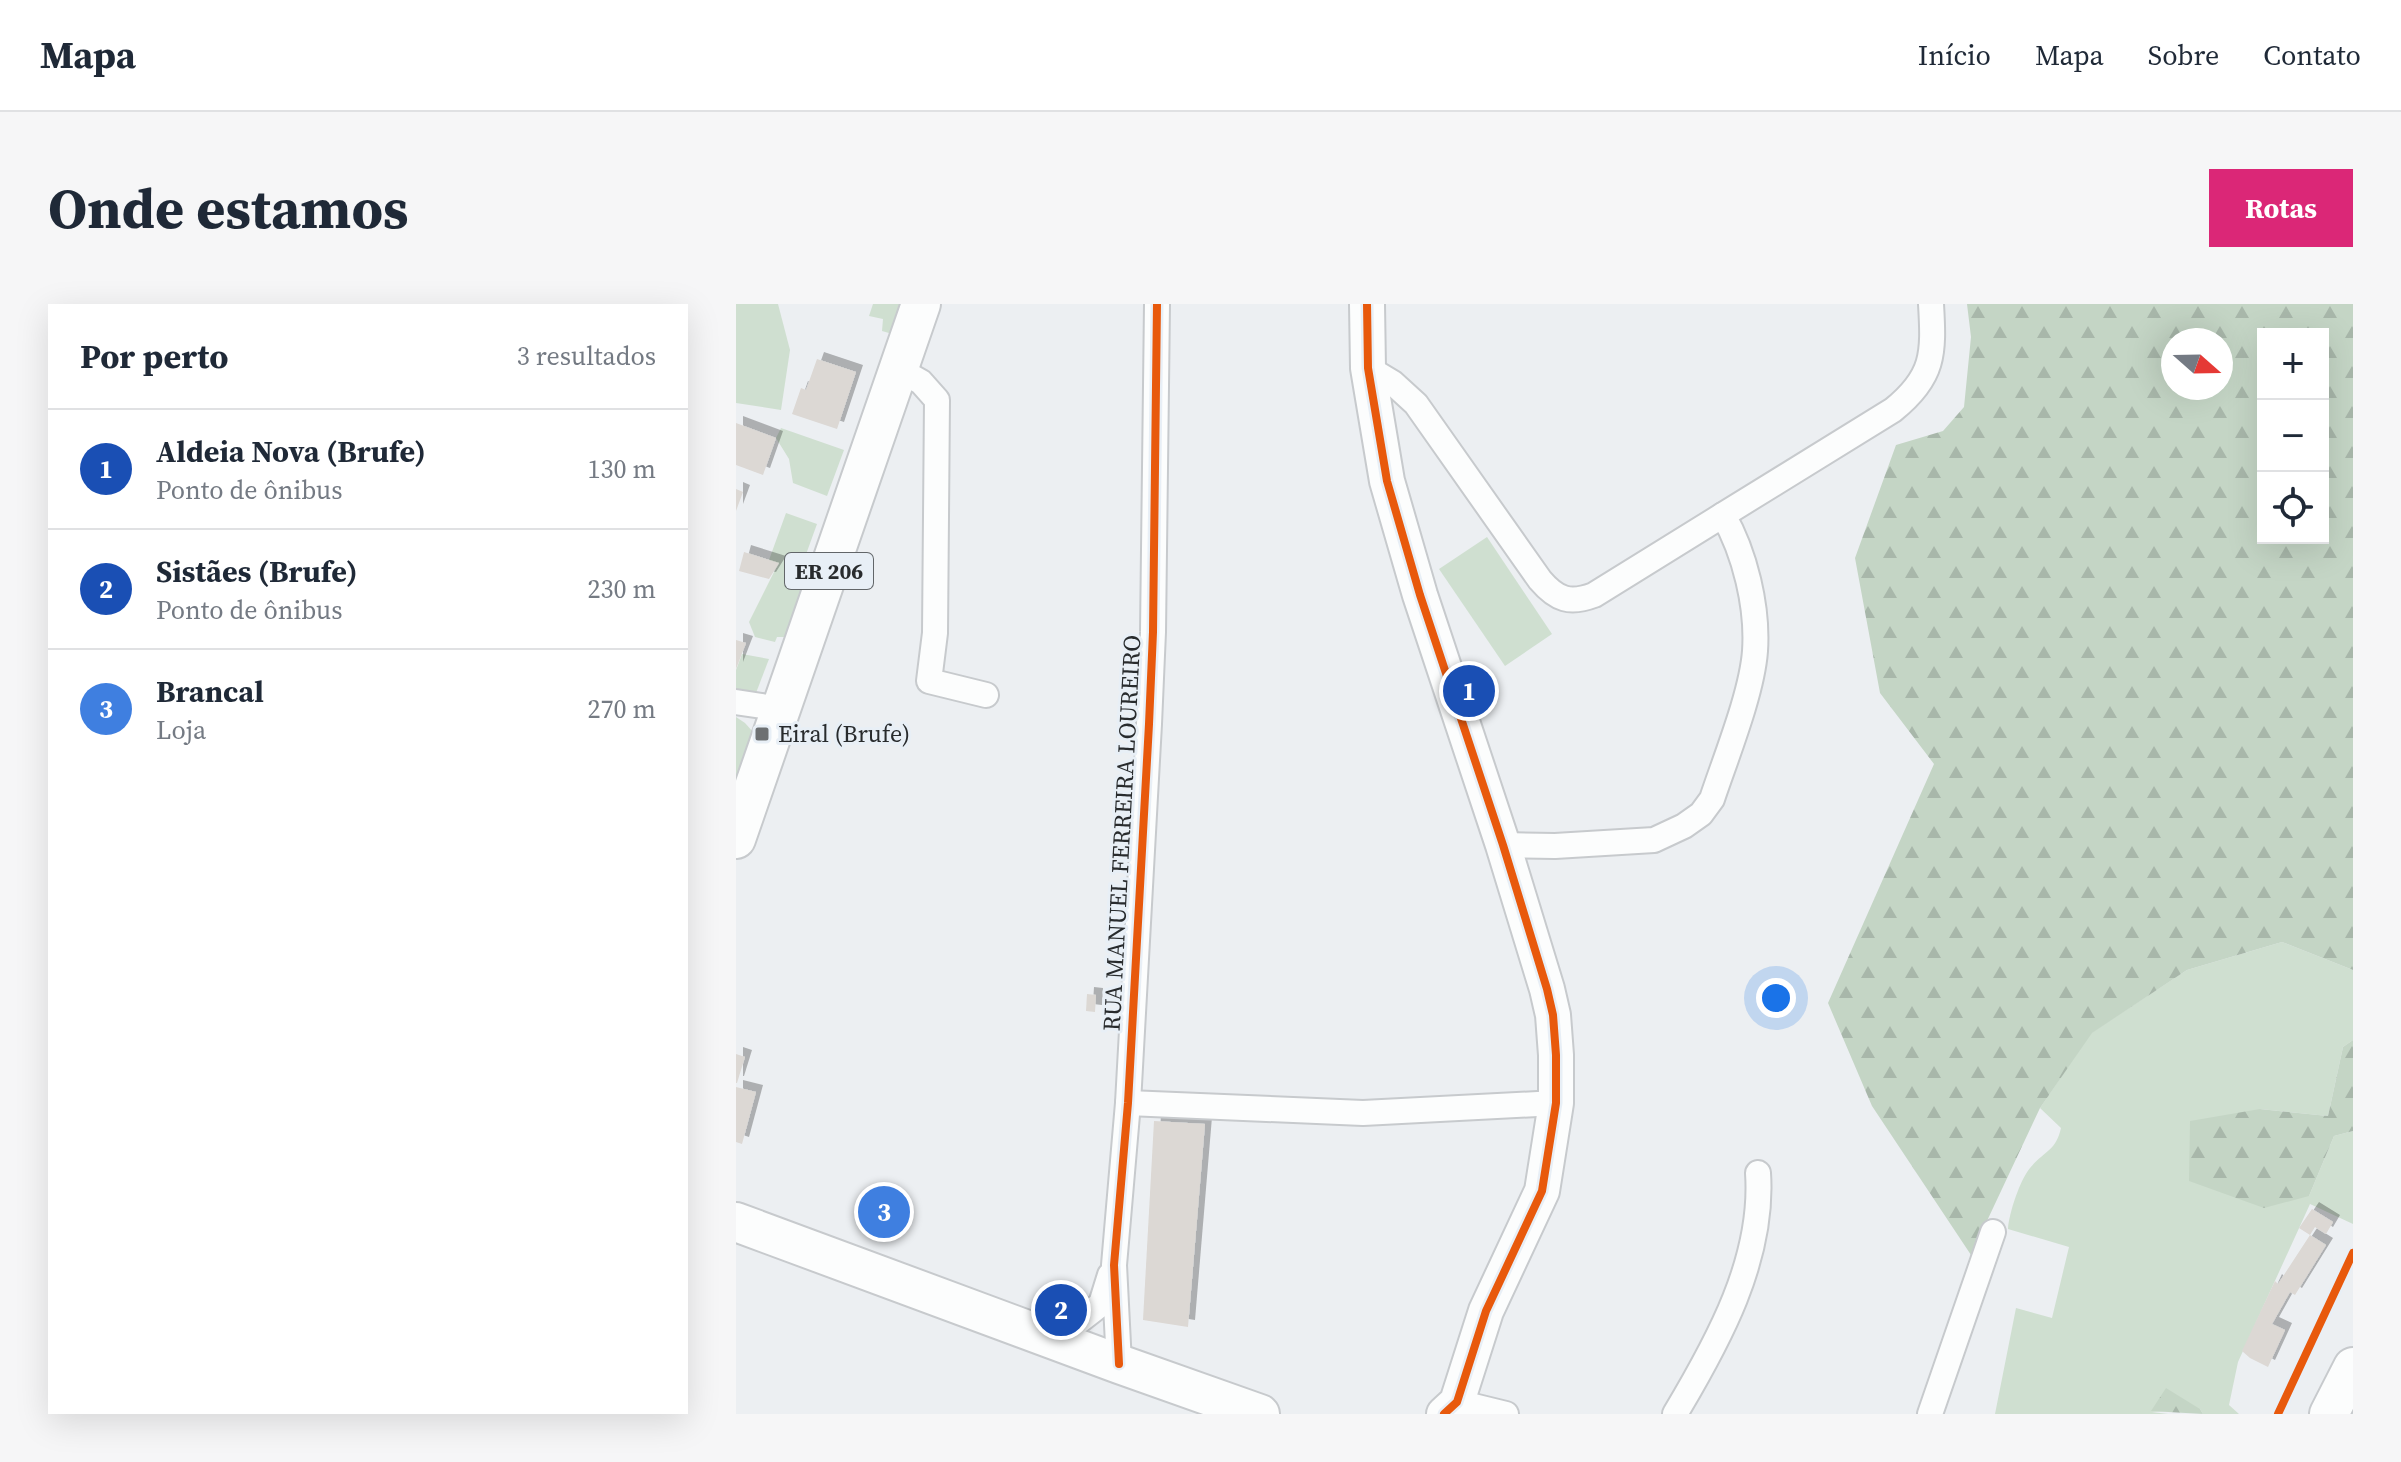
<!DOCTYPE html>
<html lang="pt">
<meta charset="utf-8">
<style>
body{margin:0;font-family:"Source Serif 4",serif;background:#f6f6f7;color:#1f2937}
.controls{position:absolute;right:24px;top:24px;display:grid;overflow:hidden;border-radius:0px;box-shadow:0 8px 32px #0002}
.controls button{width:72px;height:72px;display:grid;place-items:center;padding:0;border:0;border-bottom:2px solid #e0e1e3;background:#fff;color:#1f2937;font:40px sans-serif}
.compass{position:absolute;left:1425px;top:24px;width:72px;height:72px;border-radius:50%;background:#fff;box-shadow:0 8px 32px #0002;rotate:110deg}
.you{position:absolute;left:1040px;top:694px;width:28px;height:28px;margin:-20px;border:6px solid #fff;border-radius:50%;background:#1a73e8;box-shadow:0 0 0 12px #1a73e833}
.badge{display:grid;place-items:center;width:52px;height:52px;border-radius:50%;background:#db2777;color:#fff;font-size:26px;font-weight:700}
.pin{position:absolute;translate:-50% -50%;border:4px solid #fff;box-shadow:0 2px 8px #0006}
.list{margin:0;padding:0;list-style:none}
h2{display:flex;justify-content:space-between;align-items:center;height:104px;margin:0;padding:0 32px;font-size:34px}
h2 small{font-size:26px;font-weight:400;color:#747a83}
.list li{display:grid;grid-template-columns:52px 1fr auto;gap:24px;align-items:center;box-sizing:border-box;height:120px;padding:0 32px;border-top:2px solid #e0e1e3}
.list b{display:block;font-size:30px;white-space:nowrap}
.list p{margin:0;font-size:26px;white-space:nowrap;color:#747a83}
.list em{font-size:26px;font-style:normal;color:#747a83}
.icon{flex:none;width:44px;height:44px;fill:none;stroke:currentColor;stroke-width:2;stroke-linecap:round;stroke-linejoin:round}
.map{position:relative;flex:none;width:1617px;height:1110px;overflow:hidden;border-radius:0px}
header{display:flex;align-items:center;gap:48px;box-sizing:border-box;height:112px;padding:0 40px;background:#fff;border-bottom:2px solid #e0e1e3}
header strong{font-size:38px}
nav{display:flex;gap:44px;margin-inline-start:auto;font-size:28px}
.intro{display:flex;align-items:center;justify-content:space-between;box-sizing:border-box;height:192px;padding:0 48px}
h1{margin:0;font-size:56px}
.button{padding:20px 36px;border-radius:0px;background:#db2777;color:#fff;font-size:28px;font-weight:700}
main{display:flex;gap:48px;padding:0 48px}
aside{flex:1;background:#fff;border-radius:0px;box-shadow:0 8px 32px #0002}
.map>svg:first-child{display:block}
</style>
<header>
<strong>Mapa</strong>
<nav><a>Início</a><a>Mapa</a><a>Sobre</a><a>Contato</a></nav>
</header>
<div class="intro"><h1>Onde estamos</h1><a class="button">Rotas</a></div>
<main>
<aside>
<h2>Por perto<small>3 resultados</small></h2>
<ul class="list">
<li><span class="badge" style="background:#1a4fb4">1</span><div><b>Aldeia Nova (Brufe)</b><p>Ponto de ônibus</p></div><em>130 m</em></li>
<li><span class="badge" style="background:#1a4fb4">2</span><div><b>Sistães (Brufe)</b><p>Ponto de ônibus</p></div><em>230 m</em></li>
<li><span class="badge" style="background:#3f7fe0">3</span><div><b>Brancal</b><p>Loja</p></div><em>270 m</em></li>
</ul>
</aside>
<div class="map">
<svg width="1617" height="1110" viewBox="0 0 1617 1110">
<defs>
<pattern id="forest-firs" width="22" height="20" patternUnits="userSpaceOnUse" patternTransform="scale(2)"><rect width="22" height="20" fill="#c4d5c5"/><path d="M5 1l3.5 6h-7zM16 11l3.5 6h-7z" fill="#a8b7aa"/></pattern>
<filter id="shadow"><feDropShadow dx="7" dy="-7" stdDeviation="0" flood-color="#0004"/></filter>
</defs>
<rect width="100%" height="100%" fill="#eceff2"/>
<g fill="#cfdfd0">
<path d="M 0,0 L 42,0 L 54,46 L 45,106 L 0,99 Z"/>
<path d="M 137,0 L 171,0 L 160,31 L 146,27 L 147,15 L 133,12 Z"/>
<path d="M 45,124 L 108,146 L 91,192 L 57,179 L 53,155 L 40,134 Z"/>
<path d="M 50,209 L 81,220 L 64,267 L 76,271 L 53,333 L 41,333 L 39,338 L 19,333 L 13,318 L 42,260 L 33,256 Z"/>
<path d="M 751,233 L 816,330 L 769,362 L 703,265 Z"/>
<path d="M 6,350 L 33,355 L 20,389 L 0,388 L 0,366 Z"/>
<path d="M 0,413 L 9,419 L 17,428 L 0,475 Z"/>
<path d="M 1546,638 L 1617,666 L 1617,736 L 1607,743 L 1592,812 L 1524,805 L 1573,892 L 1598,832 L 1617,827 L 1617,920 L 1574,900 L 1502,1058 L 1493,1101 L 1503,1110 L 1467,1110 L 1464,1105 L 1416,1108 L 1432,1110 L 1259,1110 L 1280,1004 L 1316,1014 L 1333,943 L 1272,925 C 1273,909 1284,876 1294,864 C 1308,847 1320,847 1325,824 L 1304,804 L 1355,729 L 1451,666 Z"/>
</g>
<g fill="url(#forest-firs)" fill-rule="evenodd">
<path d="M 1231,0 L 1617,0 L 1617,666 L 1546,638 L 1451,666 L 1356,729 L 1304,804 L 1235,951 L 1136,802 L 1092,699 L 1198,460 L 1144,389 L 1119,254 L 1160,141 L 1207,127 L 1228,103 L 1235,33 ZM 1527,30 L 1587,30 L 1587,234 L 1527,234 ZM 1437,36 L 1485,36 L 1485,84 L 1437,84 Z"/>
<path d="M 1617,736 L 1617,827 L 1598,832 L 1573,892 L 1528,904 L 1453,877 L 1454,817 L 1524,805 L 1592,812 L 1607,743 Z"/>
<path d="M 1430,1084 L 1464,1105 L 1467,1110 L 1415,1107 Z"/>
</g>
<g fill="#dcd8d4" filter="url(#shadow)">
<path d="M 81,55 L 120,68 L 101,125 L 56,110 L 65,84 L 70,86 Z"/>
<path d="M 0,119 L 40,134 L 27,171 L 0,161 Z"/>
<path d="M 0,185 L 7,188 L 0,207 Z"/>
<path d="M 8,248 L 43,259 L 33,275 L 3,267 Z"/>
<path d="M 0,336 L 10,339 L 0,365 Z"/>
<path d="M 351,690 L 360,691 L 359,708 L 350,707 Z"/>
<path d="M 0,750 L 9,753 L 1,779 L 0,779 Z"/>
<path d="M 0,783 L 20,788 L 6,840 L 0,838 Z"/>
<path d="M 418,817 L 469,820 L 452,1023 L 407,1016 Z"/>
<path d="M 1576,905 L 1597,918 L 1590,930 L 1579,923 L 1574,931 L 1563,924 Z"/>
<path d="M 1574,931 L 1590,941 L 1559,991 L 1554,988 L 1536,1020 L 1549,1026 L 1532,1063 L 1514,1054 L 1506,1047 L 1539,977 L 1542,980 Z"/>
</g>
<g fill="none" stroke-linecap="round" stroke-linejoin="round">
<g stroke="#c7cacd" stroke-width="28">
<g id="street">
<path d="M 632,64 L 657,79 L 680,100 L 804,276 C 821,296 834,300 858,291 L 987,211 C 1009,249 1022,303 1019,347 C 1016,389 990,453 976,495 L 965,510 L 948,522 L 918,536 L 819,542 L 767,541"/>
<path d="M 162,65 L 185,78 L 201,96 L 199,329 L 193,377 L 250,391"/>
<path d="M 987,211 L 1157,106 C 1198,73 1198,50 1195,0"/>
<path d="M 0,398 L 26,402 L 45,409"/>
<path d="M 392,799 L 627,809 L 820,799"/>
<path d="M 320,1035 L 365,1000 L 374,971"/>
<path d="M 383,1060 L 378,961 L 392,799 L 413,420 L 417,328 L 421,0"/>
<path d="M 721,1098 L 770,1110"/>
<path d="M 939,1110 C 982,1038 1028,955 1022,869"/>
<path d="M 1194,1110 L 1257,928"/>
</g>
</g>
<g stroke="#c7cacd" stroke-width="38">
<path id="secondary" d="M 631,0 L 632,64 L 651,177 L 684,291 L 767,541 L 811,685 L 817,711 L 820,751 L 820,799 L 806,887 L 750,1007 L 721,1098 L 708,1110"/>
</g>
<g stroke="#c7cacd" stroke-width="42">
<g id="primary">
<path d="M 0,535 L 185,0"/>
<path d="M 0,918 L 383,1060 L 524,1110"/>
<path d="M 1593,1110 L 1617,1063"/>
</g>
</g>
<use href="#street" stroke="#fcfdfd" stroke-width="24"/>
<use href="#secondary" stroke="#fcfdfd" stroke-width="34"/>
<use href="#primary" stroke="#fcfdfd" stroke-width="38"/>
<g stroke="#e8eff6" stroke-width="13">
<g id="cycleway">
<path d="M 631,0 L 632,64 L 651,177 L 684,291 L 767,541 L 811,685 L 817,711 L 820,751 L 820,799 L 806,887 L 750,1007 L 721,1098 L 708,1110"/>
<path d="M 383,1060 L 378,961 L 392,799 L 413,420 L 417,328 L 421,0"/>
<path d="M 1542,1110 L 1617,949"/>
</g>
</g>
<use href="#cycleway" stroke="#e8590c" stroke-width="8"/>
</g>
<rect fill="#6d7072" stroke="#e8eff6" stroke-width="3" x="18" y="422" width="16" height="16" rx="4"/>
<g text-anchor="middle" stroke-width="6" stroke-linejoin="round" paint-order="stroke">
<rect fill="#e8eff6" stroke="#626669" stroke-width="2" x="49" y="249" width="88" height="36" rx="6"/>
<g font-size="22" font-weight="bold" fill="#282b2d">
<text x="93" y="275">ER 206</text>
</g>
<g font-size="24" fill="#282b2d" stroke="#e8eff6" text-anchor="start">
<text x="42" y="438">Eiral (Brufe)</text>
</g>
<g font-size="24" fill="#282b2d" stroke="#e8eff6">
<text transform="translate(386 529) rotate(-87)" y="8">RUA MANUEL FERREIRA LOUREIRO</text>
</g>
</g>
</svg>
<div class="controls">
<button>+</button>
<button>−</button>
<button><svg class="icon" aria-label="locate" viewBox="0 0 24 24"><circle cx="12" cy="12" r="6"/><path d="M12 2v4M12 18v4M2 12h4M18 12h4"/></svg></button>
</div>
<svg class="compass" viewBox="-18 -18 36 36"><path d="M0-13l5 13h-10z" fill="#e53935"/><path d="M0 13l5-13h-10z" fill="#747a83"/></svg>
<div class="you"></div>
<div class="pin badge" style="left:733px;top:387px;background:#1a4fb4">1</div>
<div class="pin badge" style="left:325px;top:1006px;background:#1a4fb4">2</div>
<div class="pin badge" style="left:148px;top:908px;background:#3f7fe0">3</div>
</div>
</main>
